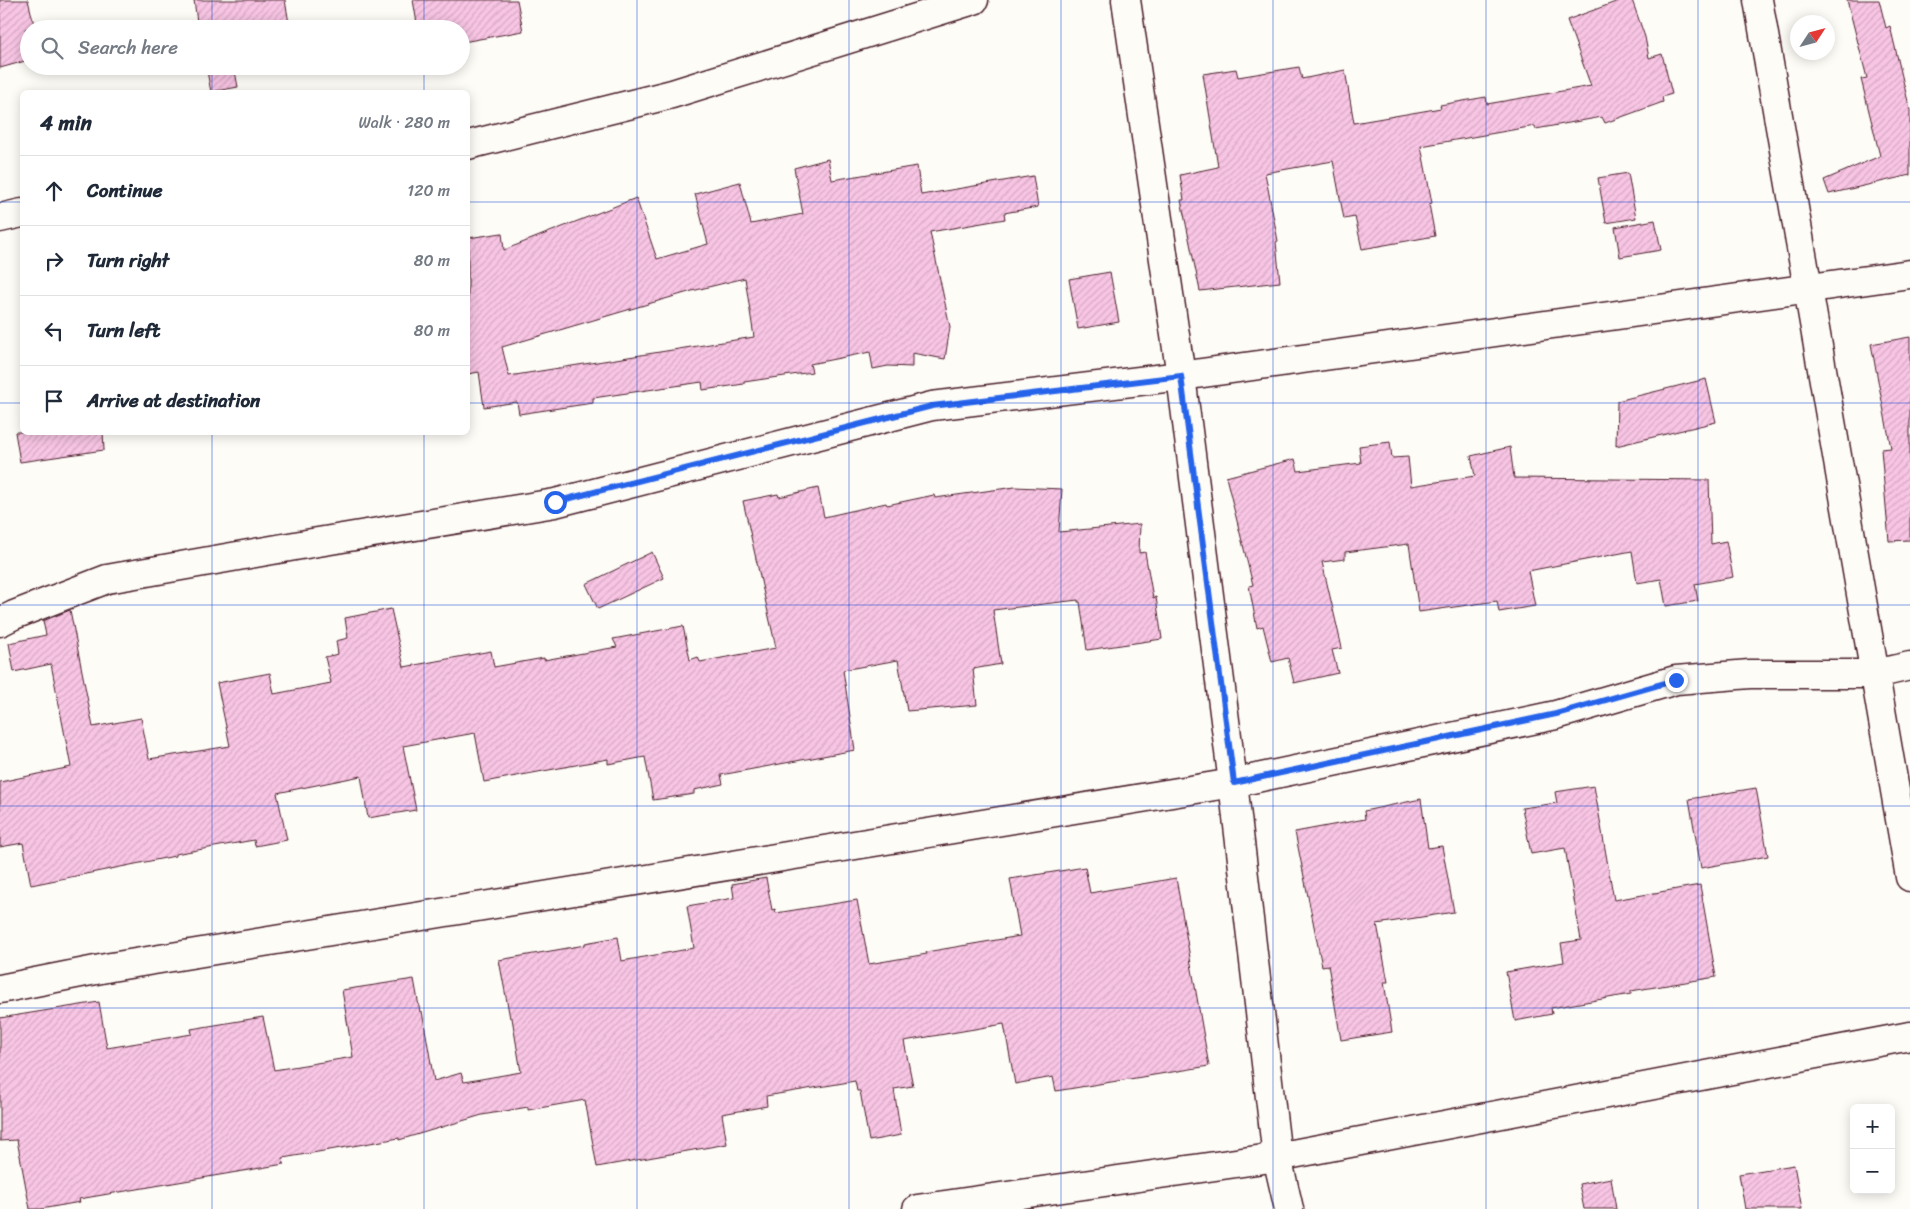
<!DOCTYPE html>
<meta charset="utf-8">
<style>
body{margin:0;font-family:Sriracha,sans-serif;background:#f2f2f3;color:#1f2937}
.controls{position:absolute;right:15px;bottom:15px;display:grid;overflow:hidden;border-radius:8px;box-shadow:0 2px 12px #0003}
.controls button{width:45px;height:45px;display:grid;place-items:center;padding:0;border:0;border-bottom:1px solid #e0e1e3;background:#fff;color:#1f2937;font:25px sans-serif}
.compass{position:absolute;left:1790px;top:15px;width:45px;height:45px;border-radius:50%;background:#fff;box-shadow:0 2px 12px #0003;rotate:54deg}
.stop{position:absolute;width:15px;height:15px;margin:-11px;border:4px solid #2563eb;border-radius:50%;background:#fff}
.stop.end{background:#2563eb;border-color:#fff;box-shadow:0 1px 5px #0008}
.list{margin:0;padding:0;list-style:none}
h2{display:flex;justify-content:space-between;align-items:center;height:65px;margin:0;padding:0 20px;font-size:21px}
h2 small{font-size:16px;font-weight:400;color:#747a83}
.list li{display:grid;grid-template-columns:32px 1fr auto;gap:15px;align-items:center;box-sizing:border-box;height:70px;padding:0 20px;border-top:1px solid #e0e1e3}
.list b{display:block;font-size:19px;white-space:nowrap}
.list em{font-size:16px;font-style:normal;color:#747a83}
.icon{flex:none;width:28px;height:28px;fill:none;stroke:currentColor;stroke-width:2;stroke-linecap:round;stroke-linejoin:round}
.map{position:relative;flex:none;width:1910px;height:1209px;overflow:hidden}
.search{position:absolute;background:#fff;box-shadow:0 2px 12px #0003;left:20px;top:20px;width:450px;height:55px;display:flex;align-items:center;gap:12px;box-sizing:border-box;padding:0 18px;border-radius:28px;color:#747a83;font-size:19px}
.panel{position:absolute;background:#fff;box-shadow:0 2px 12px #0003;left:20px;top:90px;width:450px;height:345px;border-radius:8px}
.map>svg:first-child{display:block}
</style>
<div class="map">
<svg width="1910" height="1209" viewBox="0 0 1910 1209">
<defs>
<pattern id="building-hatch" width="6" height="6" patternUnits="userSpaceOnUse" patternTransform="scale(1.25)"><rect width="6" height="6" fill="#f8c5e4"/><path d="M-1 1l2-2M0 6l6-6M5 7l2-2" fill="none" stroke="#d6a9c4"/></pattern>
</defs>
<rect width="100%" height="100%" fill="#fdfcf7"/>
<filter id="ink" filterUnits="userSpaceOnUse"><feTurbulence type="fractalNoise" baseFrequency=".02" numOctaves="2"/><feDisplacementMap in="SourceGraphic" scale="10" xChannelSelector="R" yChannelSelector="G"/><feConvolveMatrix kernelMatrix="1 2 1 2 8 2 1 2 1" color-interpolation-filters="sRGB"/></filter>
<g filter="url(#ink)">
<g fill="url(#building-hatch)" stroke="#4a1f2b" fill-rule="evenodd">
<path d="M 0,0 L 28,0 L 35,29 L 25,29 L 29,40 L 29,60 L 0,68 Z"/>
<path d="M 194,0 L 285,0 L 290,29 L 198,29 Z"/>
<path d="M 413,0 L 517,0 L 523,31 L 463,42 L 464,45 L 461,46 L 461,29 L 418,29 Z"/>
<path d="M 1621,0 L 1632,0 L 1645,37 L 1649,58 L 1662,54 L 1672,94 L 1662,97 L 1663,102 L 1605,123 L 1602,117 L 1536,129 L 1535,126 L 1421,146 L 1432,203 L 1429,204 L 1435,236 L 1362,249 L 1355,217 L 1344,219 L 1333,161 L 1265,173 L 1278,241 L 1276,242 L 1280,282 L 1200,291 L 1181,200 L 1184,200 L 1180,175 L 1218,167 L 1203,74 L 1236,69 L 1238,77 L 1299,67 L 1302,79 L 1345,70 L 1354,123 L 1441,108 L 1440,105 L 1486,97 L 1487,104 L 1591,86 L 1567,20 Z"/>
<path d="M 1847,0 L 1879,0 L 1886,28 L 1890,26 L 1910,110 L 1910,175 L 1829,194 L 1824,180 L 1880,156 L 1861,79 L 1867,78 Z"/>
<path d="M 206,66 L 234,66 L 238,87 L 211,92 Z"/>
<path d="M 828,159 L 832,180 L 917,166 L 921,195 L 1033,176 L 1038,207 L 1004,213 L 1005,219 L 930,232 L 950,327 L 945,359 L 912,353 L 912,367 L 888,366 L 873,369 L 870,352 L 810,364 L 812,372 L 744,382 L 744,384 L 703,390 L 702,382 L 593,398 L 593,403 L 519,414 L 517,402 L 484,407 L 479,372 L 468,374 L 468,238 L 502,233 L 504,250 L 636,198 L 657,259 L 708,244 L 695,194 L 740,182 L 751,224 L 803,214 L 794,168 ZM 745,278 L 754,337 L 509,376 L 502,347 L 692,291 Z"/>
<path d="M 1628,173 L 1636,218 L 1606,223 L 1598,178 Z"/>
<path d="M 1655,220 L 1661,250 L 1620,257 L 1615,227 Z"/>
<path d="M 1110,272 L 1119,322 L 1078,329 L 1069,279 Z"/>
<path d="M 1910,337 L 1910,540 L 1889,541 L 1881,449 L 1891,448 L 1871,344 Z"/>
<path d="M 1706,379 L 1716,422 L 1616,446 L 1617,401 Z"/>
<path d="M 15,432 L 103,432 L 104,450 L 20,462 Z"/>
<path d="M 1390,442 L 1392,458 L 1408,457 L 1411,486 L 1475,476 L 1471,456 L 1510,447 L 1514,478 L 1709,480 L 1711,544 L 1726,541 L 1733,577 L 1695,584 L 1698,601 L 1666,606 L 1661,579 L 1637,583 L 1632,551 L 1528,571 L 1535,606 L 1499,612 L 1497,601 L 1419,612 L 1409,544 L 1345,552 L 1345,559 L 1322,562 L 1342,648 L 1332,650 L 1338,673 L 1294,683 L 1288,658 L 1272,662 L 1263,626 L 1257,628 L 1249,586 L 1253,585 L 1226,477 L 1295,459 L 1298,471 L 1361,463 L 1359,446 Z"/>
<path d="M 1015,487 L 1062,489 L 1059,532 L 1140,524 L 1139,553 L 1145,552 L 1153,598 L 1156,597 L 1162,639 L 1087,650 L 1080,602 L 1078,602 L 1078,600 L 993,610 L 1001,664 L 973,669 L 977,705 L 907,711 L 898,660 L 843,670 L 855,750 L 721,775 L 723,784 L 694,790 L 694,794 L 653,800 L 645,757 L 608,764 L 608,759 L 484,782 L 475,733 L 403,746 L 416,810 L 368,818 L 361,776 L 277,793 L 287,840 L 255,846 L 254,840 L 175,854 L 175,856 L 31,885 L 23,843 L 0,847 L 0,782 L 71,767 L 51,664 L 14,672 L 9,643 L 46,635 L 43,621 L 70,610 L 93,727 L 141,718 L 149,759 L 230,746 L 217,683 L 270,673 L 274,694 L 331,683 L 325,657 L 338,654 L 336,641 L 348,638 L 345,618 L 391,609 L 404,667 L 491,651 L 494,667 L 544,658 L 544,660 L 617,647 L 613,639 L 683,626 L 690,660 L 698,657 L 700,662 L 776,648 L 743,501 L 778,494 L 779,497 L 818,488 L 824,517 L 886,503 L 887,505 L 934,495 L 935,498 Z"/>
<path d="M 652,552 L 664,578 L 598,609 L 586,584 Z"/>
<path d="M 1594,786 L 1614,900 L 1700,885 L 1716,977 L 1631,991 L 1631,994 L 1551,1008 L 1552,1014 L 1515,1021 L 1506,972 L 1564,962 L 1561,943 L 1581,940 L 1565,848 L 1531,854 L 1522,808 L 1557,803 L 1555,792 Z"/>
<path d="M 1756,788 L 1768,856 L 1701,868 L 1689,799 Z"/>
<path d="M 1421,799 L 1428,848 L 1442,846 L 1454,912 L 1377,924 L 1388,982 L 1384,982 L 1392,1032 L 1341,1040 L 1328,965 L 1322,966 L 1295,832 L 1365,819 L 1364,811 Z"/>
<path d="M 1085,867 L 1090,893 L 1176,878 L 1209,1066 L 1056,1091 L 1053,1077 L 1015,1084 L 1004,1024 L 904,1041 L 913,1086 L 894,1089 L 901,1135 L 869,1141 L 860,1091 L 857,1091 L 855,1081 L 766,1096 L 767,1106 L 722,1114 L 727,1144 L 597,1167 L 585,1100 L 528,1110 L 528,1107 L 482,1115 L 399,1140 L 399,1138 L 283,1158 L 284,1164 L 79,1199 L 80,1202 L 41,1209 L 30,1209 L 17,1140 L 0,1141 L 0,1018 L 99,1002 L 107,1048 L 192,1034 L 191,1029 L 263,1017 L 274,1070 L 353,1057 L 342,990 L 414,979 L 420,1012 L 422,1011 L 434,1081 L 461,1073 L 464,1082 L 521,1072 L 512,1018 L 510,1018 L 499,960 L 585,945 L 585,943 L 618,937 L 622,961 L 694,948 L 687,906 L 734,898 L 732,884 L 766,878 L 772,910 L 775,909 L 776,913 L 857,900 L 869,964 L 927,954 L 926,952 L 1020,936 L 1010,879 Z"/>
<path d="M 1794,1165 L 1802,1209 L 1745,1209 L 1739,1174 Z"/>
<path d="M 1611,1178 L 1616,1209 L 1584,1209 L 1579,1184 Z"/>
</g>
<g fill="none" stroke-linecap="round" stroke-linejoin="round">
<g stroke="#4a1f2b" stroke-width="31">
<g id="minor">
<path d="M 1126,0 L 1181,376 L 1233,783 L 1277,1157 L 1289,1209"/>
<path d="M 1758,0 L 1910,877"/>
<path d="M 468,145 L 672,94 L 974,0"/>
<path d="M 0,218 L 22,213"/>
<path d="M 0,622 L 14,615 L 107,579 L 312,543 L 555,503 L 932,406 L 1181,376 L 1910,274"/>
<path d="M 0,989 L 111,967 L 1233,783 L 1556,715 L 1676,680 L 1750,674 L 1875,674 L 1910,666"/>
<path d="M 917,1209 L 1277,1157 L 1910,1036"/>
</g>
</g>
<use href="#minor" stroke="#fdfcf7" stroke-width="28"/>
</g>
</g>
<g fill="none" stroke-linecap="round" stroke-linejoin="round" filter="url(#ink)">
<path stroke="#2563eb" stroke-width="6" d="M 555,502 L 932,406 L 1181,376 L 1234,783 L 1556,714 L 1676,680"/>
</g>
<path fill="none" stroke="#1d4ed8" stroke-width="1" stroke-opacity="0.55" d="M 212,0 L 212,29M 424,0 L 424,29M 637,0 L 637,1209M 849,0 L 849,1209M 1061,0 L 1061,1209M 1273,0 L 1273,1209M 1486,0 L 1486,1209M 1698,0 L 1698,1209M 212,66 L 212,92M 424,66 L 424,92M 0,202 L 22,202M 468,202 L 1910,202M 0,403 L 22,403M 468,403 L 1910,403M 212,432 L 212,1209M 424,432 L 424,1209M 0,605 L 1910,605M 0,806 L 1910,806M 0,1008 L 1910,1008"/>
</svg>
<div class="controls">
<button>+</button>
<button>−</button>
</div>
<svg class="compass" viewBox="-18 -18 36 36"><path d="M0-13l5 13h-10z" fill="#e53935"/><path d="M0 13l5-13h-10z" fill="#747a83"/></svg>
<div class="stop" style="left:555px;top:502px"></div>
<div class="stop end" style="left:1676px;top:680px"></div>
<div class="search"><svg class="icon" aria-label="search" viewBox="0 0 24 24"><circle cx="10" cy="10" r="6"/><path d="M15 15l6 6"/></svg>Search here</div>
<section class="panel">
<h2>4 min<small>Walk · 280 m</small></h2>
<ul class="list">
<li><svg class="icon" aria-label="ahead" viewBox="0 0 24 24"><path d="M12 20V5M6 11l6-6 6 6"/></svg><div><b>Continue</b></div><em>120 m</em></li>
<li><svg class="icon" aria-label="right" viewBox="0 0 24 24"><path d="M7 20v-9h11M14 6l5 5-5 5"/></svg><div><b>Turn right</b></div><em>80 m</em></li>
<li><svg class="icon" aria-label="left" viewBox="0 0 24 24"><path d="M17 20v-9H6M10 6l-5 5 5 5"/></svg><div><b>Turn left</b></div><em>80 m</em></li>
<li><svg class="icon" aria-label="arrive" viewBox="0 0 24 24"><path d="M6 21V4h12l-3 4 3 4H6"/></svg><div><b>Arrive at destination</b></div></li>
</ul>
</section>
</div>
